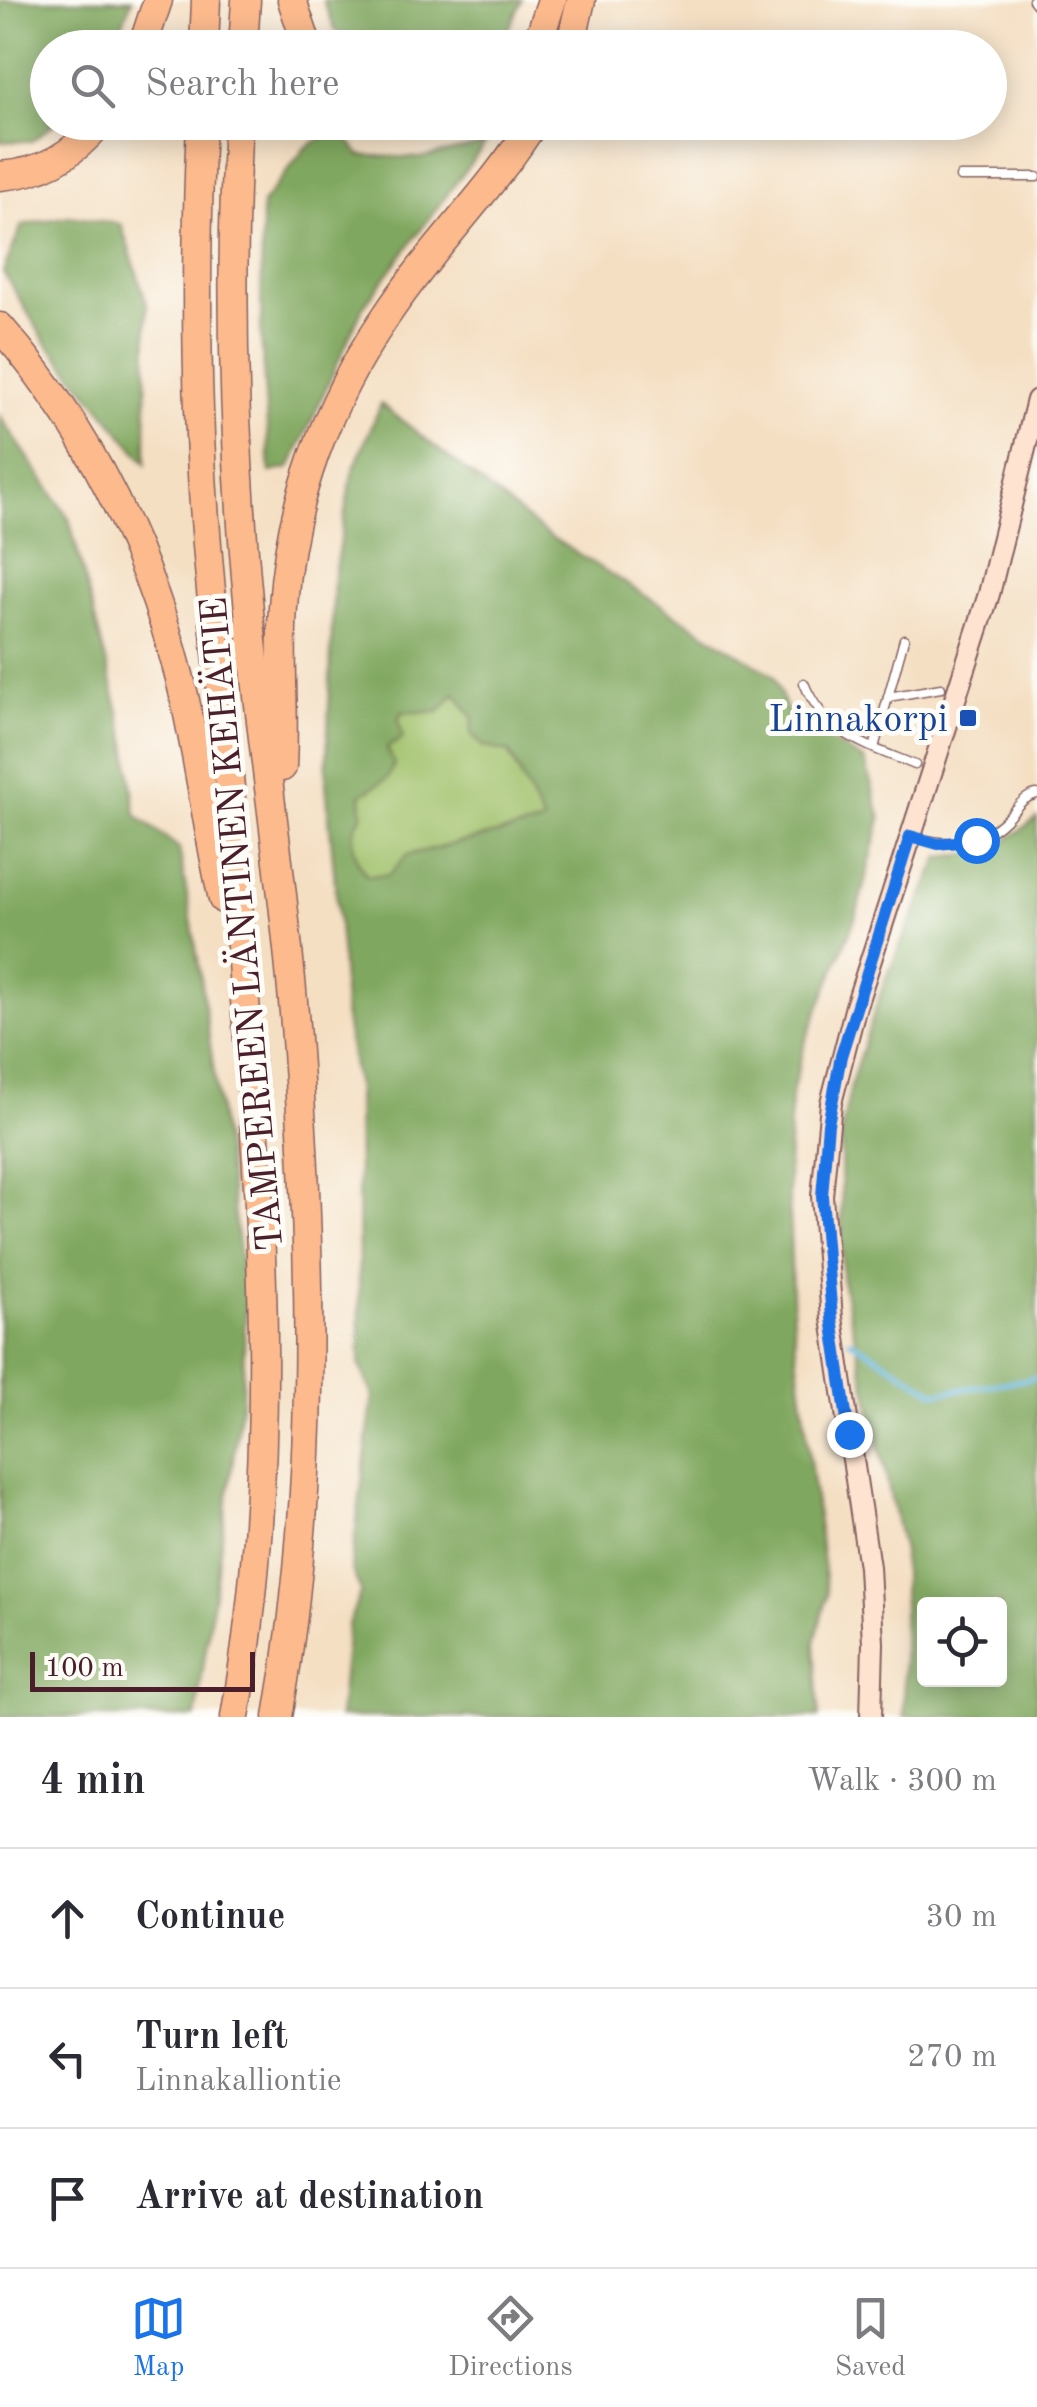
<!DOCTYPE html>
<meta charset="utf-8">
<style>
body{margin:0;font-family:"Old Standard TT",serif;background:#f2f2f3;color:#2b2b33}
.controls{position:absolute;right:30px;bottom:30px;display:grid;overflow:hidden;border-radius:10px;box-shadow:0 5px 25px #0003}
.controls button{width:90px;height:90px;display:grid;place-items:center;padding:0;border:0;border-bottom:2px solid #e1e1e2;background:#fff;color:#2b2b33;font:50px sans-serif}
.scale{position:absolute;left:30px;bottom:25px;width:225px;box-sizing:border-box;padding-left:10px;border:5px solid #4a1f2b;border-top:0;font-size:28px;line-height:35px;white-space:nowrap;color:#4a1f2b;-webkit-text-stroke:8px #fdfcf7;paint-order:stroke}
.stop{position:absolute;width:30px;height:30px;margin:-22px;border:8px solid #1a73e8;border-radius:50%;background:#fff}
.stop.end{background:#1a73e8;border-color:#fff;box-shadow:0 2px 10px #0008}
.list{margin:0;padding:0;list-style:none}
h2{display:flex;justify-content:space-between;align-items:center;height:130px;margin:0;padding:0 40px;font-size:42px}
h2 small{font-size:32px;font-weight:400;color:#7c7c81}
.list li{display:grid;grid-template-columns:65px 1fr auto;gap:30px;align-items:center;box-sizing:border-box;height:140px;padding:0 40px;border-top:2px solid #e1e1e2}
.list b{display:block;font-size:38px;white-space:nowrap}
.list p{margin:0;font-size:32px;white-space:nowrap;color:#7c7c81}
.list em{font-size:32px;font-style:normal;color:#7c7c81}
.icon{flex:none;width:55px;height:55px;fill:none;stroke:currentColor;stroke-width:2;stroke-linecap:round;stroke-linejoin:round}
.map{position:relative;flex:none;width:1037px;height:1717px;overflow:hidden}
.search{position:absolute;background:#fff;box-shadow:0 5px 25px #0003;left:30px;right:30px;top:30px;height:110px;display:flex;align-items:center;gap:25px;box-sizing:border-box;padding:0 35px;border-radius:55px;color:#7c7c81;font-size:38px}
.sheet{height:550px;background:#fff}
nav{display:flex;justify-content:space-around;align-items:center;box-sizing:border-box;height:140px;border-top:2px solid #e1e1e2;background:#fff;font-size:28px;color:#7c7c81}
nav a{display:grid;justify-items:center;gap:5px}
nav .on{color:#1a73e8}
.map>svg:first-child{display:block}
</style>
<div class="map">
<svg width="1037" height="1717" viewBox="0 0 1037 1717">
<rect width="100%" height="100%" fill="#fdfcf7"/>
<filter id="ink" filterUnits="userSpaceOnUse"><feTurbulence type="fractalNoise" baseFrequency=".01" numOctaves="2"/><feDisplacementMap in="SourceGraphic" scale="20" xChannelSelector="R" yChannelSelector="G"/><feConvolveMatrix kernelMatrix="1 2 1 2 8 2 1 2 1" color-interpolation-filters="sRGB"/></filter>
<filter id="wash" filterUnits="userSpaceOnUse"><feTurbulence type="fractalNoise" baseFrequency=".0048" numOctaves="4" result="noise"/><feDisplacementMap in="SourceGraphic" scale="40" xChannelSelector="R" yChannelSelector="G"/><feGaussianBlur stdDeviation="2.25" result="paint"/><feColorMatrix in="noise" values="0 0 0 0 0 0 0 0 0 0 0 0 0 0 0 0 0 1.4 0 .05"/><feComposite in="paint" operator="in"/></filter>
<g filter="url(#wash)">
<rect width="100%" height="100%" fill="#f4dfc3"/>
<path fill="#a0c16a" stroke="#75704a" stroke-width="2.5" d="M 455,693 L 473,717 L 471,733 L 483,746 L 508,752 L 545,823 L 407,855 L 389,875 L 367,876 C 353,859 347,834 362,815 L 361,794 L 388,778 L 394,764 L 387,747 L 402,712 L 439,712 Z"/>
<g fill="#80a75e" stroke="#656344" stroke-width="2.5" fill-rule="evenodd">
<path d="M 0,0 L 132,0 L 113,47 L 48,48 L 48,122 L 55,123 L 32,141 L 0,142 Z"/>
<path d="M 323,0 L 522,0 L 503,42 L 494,47 L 358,47 L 335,30 Z"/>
<path d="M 339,127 L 360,155 L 419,158 L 485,144 L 363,307 L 290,468 L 270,472 L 261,335 L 262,204 L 305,148 Z"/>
<path d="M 69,216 L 121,224 L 147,304 L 146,463 L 45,341 L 3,272 L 22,225 Z"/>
<path d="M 381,404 L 546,534 L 773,675 L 790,717 L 865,761 L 881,819 L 856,916 L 806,1040 L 791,1096 L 788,1169 L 793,1323 L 827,1595 L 815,1642 L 819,1717 L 339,1717 L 348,1625 L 361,1591 L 351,1568 L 373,1395 L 360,1366 L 357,1090 L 344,1013 L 341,948 L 326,783 L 334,575 L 352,473 ZM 455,693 L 473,717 L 471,733 L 483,746 L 509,752 L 544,823 L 407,855 L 389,875 L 367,876 C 353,859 347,834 362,815 L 361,795 L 388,778 L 394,764 L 387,748 L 403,738 L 398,719 L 402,712 L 439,712 Z"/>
<path d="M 0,416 L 69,518 L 127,743 L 136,815 L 179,848 L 199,966 L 246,1300 L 242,1398 L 196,1717 L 0,1717 Z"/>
<path d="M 1037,818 L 1037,1717 L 904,1717 L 903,1551 L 842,1281 L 841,1133 L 852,1080 L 885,980 L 940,857 L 990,852 ZM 924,1604 L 1000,1604 L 1000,1680 L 924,1680 Z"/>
</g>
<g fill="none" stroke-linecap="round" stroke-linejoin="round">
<path stroke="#63b7df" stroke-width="5" d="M 850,1340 L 936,1393 L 1037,1378"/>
</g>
</g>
<g filter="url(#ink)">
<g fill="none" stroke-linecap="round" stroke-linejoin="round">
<g stroke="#866260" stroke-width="11">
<g id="lane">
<path d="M 1033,0 L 1037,5"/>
<path d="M 960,177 L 1037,177"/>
<path d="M 804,683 C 825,735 867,745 915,765"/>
<path d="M 888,697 L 941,688"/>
<path d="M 874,748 L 904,639"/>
<path d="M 915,837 C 949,847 980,845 1006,819 C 1017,808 1022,797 1037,794"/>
</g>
</g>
<g stroke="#866260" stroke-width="24">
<path id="secondary" d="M 871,1717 L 873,1643 L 869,1567 L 832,1318 L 822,1196 L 831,1103 L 856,1006 L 989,594 L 1037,400"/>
</g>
<g stroke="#866260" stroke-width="31">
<g id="highway">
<path d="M 292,0 L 308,48"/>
<path d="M 142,48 L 158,0"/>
<path d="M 204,48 L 206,0"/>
<path d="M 243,48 L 246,0"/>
<path d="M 536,48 L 552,0"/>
<path d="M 570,48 L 581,0"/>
<path d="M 201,122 C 195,259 195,396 206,532 C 213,625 225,719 232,812 C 237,871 239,930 244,988 C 264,1232 278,1475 235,1717"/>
<path d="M 238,122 C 228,301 235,483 254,660 C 268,791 288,921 297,1052 C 313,1274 317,1497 278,1717"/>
<path d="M 0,176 C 42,173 74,155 100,122"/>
<path d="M 0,327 C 88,427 145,546 179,675 C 198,749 206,825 223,899"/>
<path d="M 282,767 C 285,713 279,660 283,607 C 289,502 327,402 386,316 C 431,248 491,191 534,122"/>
</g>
</g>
<use href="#lane" stroke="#fff" stroke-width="8"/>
<use href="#secondary" stroke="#fee3d1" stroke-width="20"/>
<use href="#highway" stroke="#fcba8d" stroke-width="28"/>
</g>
</g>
<g fill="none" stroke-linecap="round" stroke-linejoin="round" filter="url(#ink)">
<path stroke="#1a73e8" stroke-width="12" d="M 849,1434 L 832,1318 L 822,1196 L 828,1124 L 841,1056 L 910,836 L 938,844 L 976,840"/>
</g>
<rect fill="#1a4fb4" stroke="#fdfcf7" stroke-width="4" x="958" y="708" width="20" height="20" rx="5"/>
<g text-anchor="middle" stroke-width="10" stroke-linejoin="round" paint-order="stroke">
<g font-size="38" fill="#164399" stroke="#fdfcf7" text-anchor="end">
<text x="948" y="731">Linnakorpi</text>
</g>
<g font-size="38" fill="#4a1f2b" stroke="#fdfcf7">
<text transform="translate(241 924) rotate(-95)" y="13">TAMPEREEN LÄNTINEN KEHÄTIE</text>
</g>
</g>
</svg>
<div class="controls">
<button><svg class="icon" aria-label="locate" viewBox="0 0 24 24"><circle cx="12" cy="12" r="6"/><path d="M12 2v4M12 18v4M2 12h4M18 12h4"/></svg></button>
</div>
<div class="scale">100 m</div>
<div class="stop" style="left:976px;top:840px"></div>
<div class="stop end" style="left:849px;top:1434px"></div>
<div class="search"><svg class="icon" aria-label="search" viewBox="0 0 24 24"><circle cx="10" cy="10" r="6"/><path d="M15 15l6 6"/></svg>Search here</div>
</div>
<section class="sheet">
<h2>4 min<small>Walk · 300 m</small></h2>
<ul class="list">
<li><svg class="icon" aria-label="ahead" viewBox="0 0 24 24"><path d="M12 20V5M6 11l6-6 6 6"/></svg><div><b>Continue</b></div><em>30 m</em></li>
<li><svg class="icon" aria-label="left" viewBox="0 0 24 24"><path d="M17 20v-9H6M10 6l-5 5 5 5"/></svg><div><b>Turn left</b><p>Linnakalliontie</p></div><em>270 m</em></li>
<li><svg class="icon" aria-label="arrive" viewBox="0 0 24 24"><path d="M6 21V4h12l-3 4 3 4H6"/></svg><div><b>Arrive at destination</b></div></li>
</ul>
</section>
<nav>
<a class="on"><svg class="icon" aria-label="map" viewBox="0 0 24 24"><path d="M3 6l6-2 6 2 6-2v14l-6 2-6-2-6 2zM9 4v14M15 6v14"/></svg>Map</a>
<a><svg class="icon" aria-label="directions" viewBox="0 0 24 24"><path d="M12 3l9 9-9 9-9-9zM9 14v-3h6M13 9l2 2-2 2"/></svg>Directions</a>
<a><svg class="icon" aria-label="saved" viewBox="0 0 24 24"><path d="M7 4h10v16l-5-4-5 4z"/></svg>Saved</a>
</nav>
